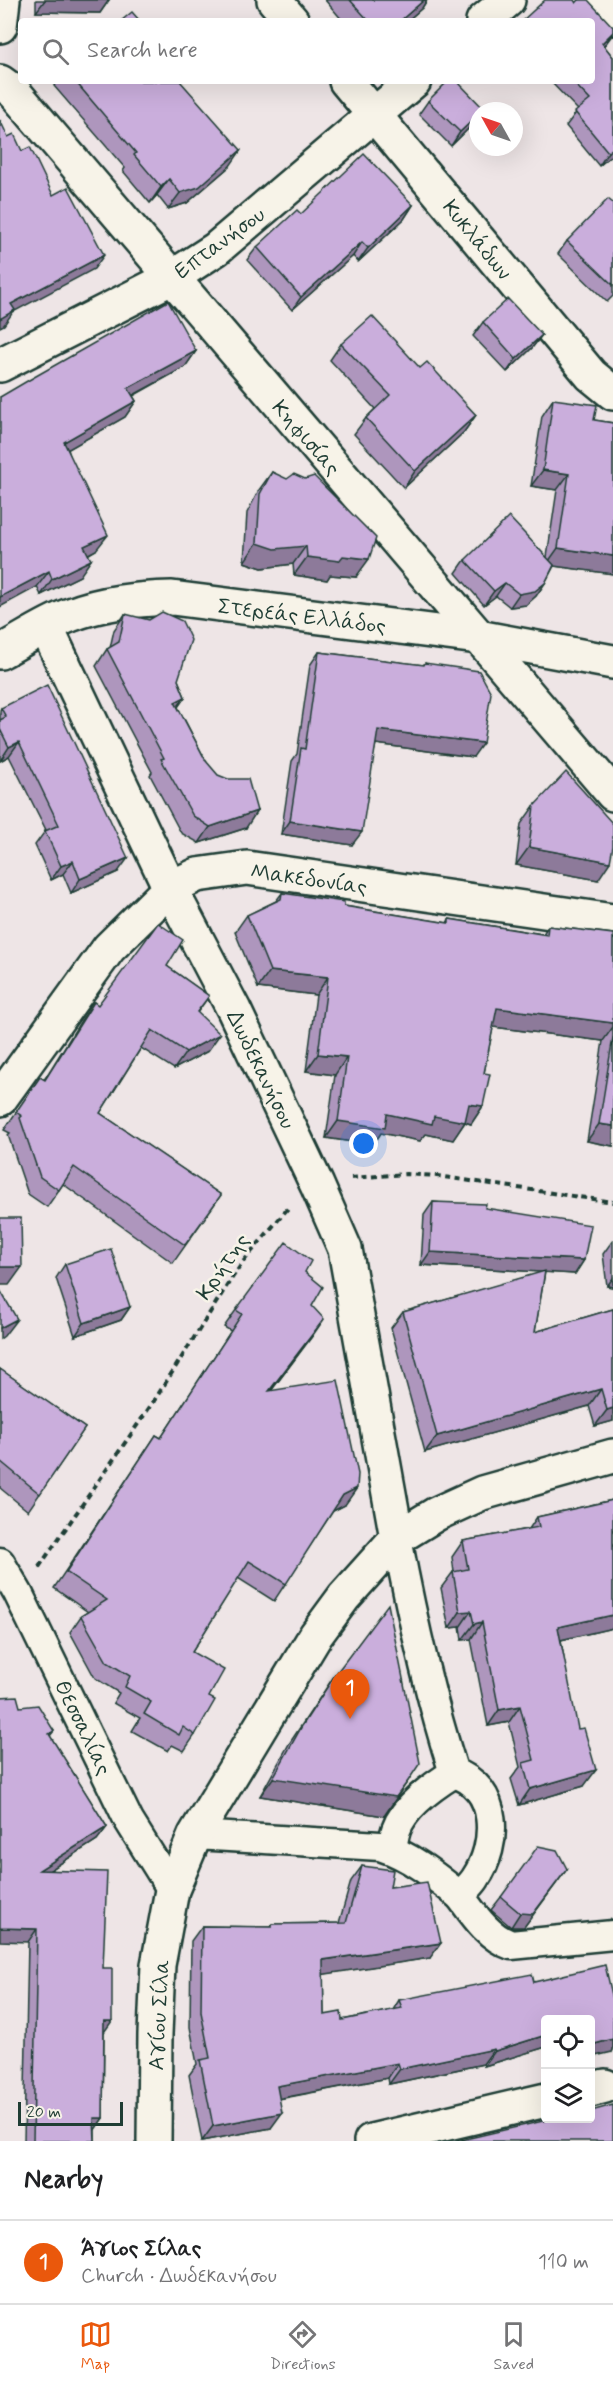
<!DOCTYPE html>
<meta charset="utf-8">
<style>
body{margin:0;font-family:Mynerve,sans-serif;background:#f6f6f6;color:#202124}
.controls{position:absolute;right:18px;bottom:18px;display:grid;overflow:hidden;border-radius:6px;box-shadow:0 6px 24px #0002}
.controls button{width:54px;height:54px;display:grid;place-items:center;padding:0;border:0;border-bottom:2px solid #e0e0e0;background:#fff;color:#202124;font:30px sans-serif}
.compass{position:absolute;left:469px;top:102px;width:54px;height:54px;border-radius:50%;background:#fff;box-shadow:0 6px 24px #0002;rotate:310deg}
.scale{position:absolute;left:18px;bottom:15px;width:105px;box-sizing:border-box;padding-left:6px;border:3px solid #1f3d34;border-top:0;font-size:16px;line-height:21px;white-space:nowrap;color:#1f3d34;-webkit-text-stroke:4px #f7f3e8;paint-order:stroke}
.you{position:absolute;left:364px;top:1144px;width:21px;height:21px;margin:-15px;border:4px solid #fff;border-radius:50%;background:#1a73e8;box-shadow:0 0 0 9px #1a73e833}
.badge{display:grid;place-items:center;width:39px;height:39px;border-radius:50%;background:#ea580c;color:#fff;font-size:20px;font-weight:700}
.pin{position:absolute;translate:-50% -50px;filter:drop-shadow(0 2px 3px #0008)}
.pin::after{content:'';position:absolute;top:32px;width:21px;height:18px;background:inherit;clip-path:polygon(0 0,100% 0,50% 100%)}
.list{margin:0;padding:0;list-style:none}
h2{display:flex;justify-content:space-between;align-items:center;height:78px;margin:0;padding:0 24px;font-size:26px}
h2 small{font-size:20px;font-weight:400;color:#757577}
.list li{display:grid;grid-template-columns:39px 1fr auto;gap:18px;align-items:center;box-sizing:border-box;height:84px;padding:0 24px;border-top:2px solid #e0e0e0}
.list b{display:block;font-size:22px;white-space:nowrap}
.list p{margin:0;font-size:20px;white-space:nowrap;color:#757577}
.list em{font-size:20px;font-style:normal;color:#757577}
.icon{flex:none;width:33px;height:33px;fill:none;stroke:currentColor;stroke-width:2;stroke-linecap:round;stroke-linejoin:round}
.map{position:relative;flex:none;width:613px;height:2141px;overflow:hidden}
.search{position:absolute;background:#fff;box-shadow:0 6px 24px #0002;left:18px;right:18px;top:18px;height:66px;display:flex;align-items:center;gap:15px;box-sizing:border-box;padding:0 21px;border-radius:6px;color:#757577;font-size:22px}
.sheet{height:162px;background:#fff}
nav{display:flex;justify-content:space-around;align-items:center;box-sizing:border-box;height:84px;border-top:2px solid #e0e0e0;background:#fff;font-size:16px;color:#757577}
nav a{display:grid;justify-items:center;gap:3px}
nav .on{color:#ea580c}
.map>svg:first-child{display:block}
</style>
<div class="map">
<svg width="613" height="2141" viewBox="0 0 613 2141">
<rect width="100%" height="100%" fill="#eee5e6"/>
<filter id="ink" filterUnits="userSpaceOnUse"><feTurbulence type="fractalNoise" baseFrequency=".0167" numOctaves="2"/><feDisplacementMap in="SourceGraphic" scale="12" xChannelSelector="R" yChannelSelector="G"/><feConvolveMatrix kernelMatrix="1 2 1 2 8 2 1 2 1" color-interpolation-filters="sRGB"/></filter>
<g filter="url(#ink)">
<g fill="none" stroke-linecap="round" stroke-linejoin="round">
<g stroke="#1f3d34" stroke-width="33">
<g id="pedestrian">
<path d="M 397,1538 C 412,1618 429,1695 454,1773 C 499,1787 499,1844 475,1879 C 471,1885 465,1890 460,1896 C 474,1915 488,1937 511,1945 L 613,1935"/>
<path d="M 0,1562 L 18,1593 L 129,1821 L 172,1890"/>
<path d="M 195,1835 L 380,1846 C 411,1856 435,1876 460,1896"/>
<path d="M 392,1849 C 393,1843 394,1836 396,1830 C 404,1806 433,1786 454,1773"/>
</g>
</g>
<g stroke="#1f3d34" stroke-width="38">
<g id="minor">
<path d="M 274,0 L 292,21"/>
<path d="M 597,0 L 613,18"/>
<path d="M 483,21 L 508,0"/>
<path d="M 0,26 L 3,0"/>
<path d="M 346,81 L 591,375 L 613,393"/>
<path d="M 0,365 L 171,278 L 216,249 L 414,81"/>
<path d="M 46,627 L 170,888 L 234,1010 L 317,1185 L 345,1249 L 397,1538"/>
<path d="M 0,652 C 23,640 46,624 70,615 C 102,602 138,599 172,598 L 478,637 L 613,662"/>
<path d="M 0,1099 L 109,948 L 170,888 L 197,875 L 247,868 L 613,921"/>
<path d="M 590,2090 L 605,2086"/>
<path d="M 371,2141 L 546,2100"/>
</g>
</g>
<g stroke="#1f3d34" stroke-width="38">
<g id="tertiary">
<path d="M 0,82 L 14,92 L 613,794"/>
<path d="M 154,2141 L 155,2034 L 158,1965 L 172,1890 L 195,1835 L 316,1635 L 344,1597 L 397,1538 L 436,1514 L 482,1493 L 613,1456"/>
</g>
</g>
<g stroke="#1f3d34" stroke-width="4" stroke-dasharray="6 4.5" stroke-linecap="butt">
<path d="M 351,1178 L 406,1174 L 437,1176 L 613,1202"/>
<path d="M 39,1567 L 154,1401 L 228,1284 L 243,1262 L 289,1207"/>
</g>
<use href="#pedestrian" stroke="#f7f3e8" stroke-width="28"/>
<use href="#minor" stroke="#f7f3e8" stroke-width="33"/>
<use href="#tertiary" stroke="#f7f3e8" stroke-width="33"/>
</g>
<g fill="#ae96bd" stroke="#1f3d34" stroke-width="1.5">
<path d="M 36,0 L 109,0 L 100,13 L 36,12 Z"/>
<path d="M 325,0 L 427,0 L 422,8 L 407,21 L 343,21 Z"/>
<path d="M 576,3 L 613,27 L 613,34 L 604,46 L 613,57 L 613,154 L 599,166 L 566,126 L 578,110 L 550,81 L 592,81 Z"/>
<path d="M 57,81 L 180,81 L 230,166 L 187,203 L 168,209 L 157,195 L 150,203 L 123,171 L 125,168 L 54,86 Z"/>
<path d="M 428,101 L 478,111 L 478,118 L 475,122 L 451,146 L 419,114 Z"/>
<path d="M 613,203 L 613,296 L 607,302 L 558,254 L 567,241 Z"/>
<path d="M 413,205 L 404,219 L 358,262 L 353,256 L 292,310 L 247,260 L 257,247 L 301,214 Z"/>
<path d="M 483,322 L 542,335 L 532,348 L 507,372 L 473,336 Z"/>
<path d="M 341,344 L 420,368 L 476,415 L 464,432 L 404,488 L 354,434 L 366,418 L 375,409 L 330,360 Z"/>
<path d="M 196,351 L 185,367 L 133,396 L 136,401 L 125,417 L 68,449 L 96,550 L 89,554 L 80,576 L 41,595 L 37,587 L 0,397 Z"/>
<path d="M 553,399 L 594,420 L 613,423 L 613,574 L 554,566 L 545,583 L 536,596 L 526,605 L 510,607 L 496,596 L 484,605 L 456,573 L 465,560 L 547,557 L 557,490 L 531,486 L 542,416 Z"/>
<path d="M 272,472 L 356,577 L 330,575 L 327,580 L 294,575 L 293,564 L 262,568 L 244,562 L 247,513 L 259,490 Z"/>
<path d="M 125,614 L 178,680 L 185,697 L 178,707 L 206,761 L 246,828 L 199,843 L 181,833 L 150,775 L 152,772 L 96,666 L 107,649 L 110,648 L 114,630 Z"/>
<path d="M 319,652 L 423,665 L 425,663 L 473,757 L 376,744 L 352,845 L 281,834 L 292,761 L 297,754 L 310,665 Z"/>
<path d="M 1,708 L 118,872 L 71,893 L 63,874 L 51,880 L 35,845 L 46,830 L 9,756 L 0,761 L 0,710 Z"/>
<path d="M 534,806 L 598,880 L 516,865 L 521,824 Z"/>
<path d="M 282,893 L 344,906 L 447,923 L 449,919 L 543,934 L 548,926 L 613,934 L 613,1146 L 587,1141 L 603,1041 L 493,1027 L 484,1073 L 483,1106 L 471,1124 L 465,1122 L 453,1140 L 426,1134 L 420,1141 L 381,1133 L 373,1145 L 326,1138 L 335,1075 L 306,1071 L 316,995 L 258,988 L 235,932 L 247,915 L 276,901 Z"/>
<path d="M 167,966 L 209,996 L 197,1013 L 208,1051 L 174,1069 L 141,1048 L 100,1113 L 221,1195 L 173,1263 L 63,1184 L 47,1207 L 28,1194 L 8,1135 L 10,1133 L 4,1130 L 40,1077 L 44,1080 L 82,1019 L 94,1002 L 98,1005 Z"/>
<path d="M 433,1202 L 485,1208 L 584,1260 L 575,1274 L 545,1272 L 535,1332 L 613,1309 L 613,1421 L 595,1426 L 589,1406 L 425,1452 L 391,1328 L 403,1312 L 544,1272 L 421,1265 L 424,1215 Z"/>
<path d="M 613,1240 L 613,1287 L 607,1286 L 603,1254 Z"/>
<path d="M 65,1264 L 130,1307 L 121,1320 L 75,1336 L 56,1278 Z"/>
<path d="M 305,1272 L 312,1306 L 313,1335 L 271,1391 L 345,1505 L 333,1511 L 274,1601 L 238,1578 L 192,1652 L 209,1697 L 195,1735 L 184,1751 L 172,1745 L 168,1751 L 132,1731 L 140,1718 L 113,1703 L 119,1693 L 95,1678 L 70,1632 L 81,1616 L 88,1612 L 54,1588 L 145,1452 L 156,1435 L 161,1438 L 231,1331 L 224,1327 L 236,1310 Z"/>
<path d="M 0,1369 L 85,1428 L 28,1511 L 0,1488 Z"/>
<path d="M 613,1500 L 613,1628 L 561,1640 L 584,1786 L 519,1805 L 511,1779 L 520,1767 L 509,1722 L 488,1726 L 471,1639 L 462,1640 L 460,1627 L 449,1628 L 441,1588 L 453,1572 L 454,1572 L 452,1557 L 463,1541 L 529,1529 L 537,1517 Z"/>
<path d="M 335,1675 L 384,1816 L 260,1796 L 289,1744 Z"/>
<path d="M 20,1707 L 54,1731 L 50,1736 L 107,1827 L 97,1840 L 50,1870 L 103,1968 L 104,2032 L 103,2118 L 95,2129 L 95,2141 L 24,2141 L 28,1942 Z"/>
<path d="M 362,1866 L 390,1887 L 430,1958 L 323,1974 L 324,2015 L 342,2020 L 393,2010 L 399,2000 L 534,1982 L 613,1999 L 613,2050 L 612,2052 L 591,2019 L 546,2019 L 546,2047 L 484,2066 L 483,2064 L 389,2084 L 388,2078 L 279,2099 L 271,2128 L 202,2141 L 189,2075 L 197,2064 L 190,2027 L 191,1941 L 202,1926 L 270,1927 L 272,1924 L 339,1923 L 351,1881 Z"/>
<path d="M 567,1869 L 524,1927 L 511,1927 L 491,1910 L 501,1897 Z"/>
</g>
<g fill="#8d7a9a" stroke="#1f3d34" stroke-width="1.5">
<path d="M 45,0 L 109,0 L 100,13 L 36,12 Z"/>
<path d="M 424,0 L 427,0 L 422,8 L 407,21 L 400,21 Z"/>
<path d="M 613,32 L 606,43 L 592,56 L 602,43 Z"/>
<path d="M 478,115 L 478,118 L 475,122 L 451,146 L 460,132 Z"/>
<path d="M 613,148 L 613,154 L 599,166 L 608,152 Z"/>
<path d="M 241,150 L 230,166 L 187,203 L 168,209 L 180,193 Z"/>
<path d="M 169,179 L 157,195 L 150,203 L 161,187 Z"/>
<path d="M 413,205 L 404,219 L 358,262 L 368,248 Z"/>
<path d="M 362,242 L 353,256 L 292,310 L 301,297 Z"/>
<path d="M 104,255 L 94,269 L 13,312 L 4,325 L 0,327 L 0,319 L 11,304 Z"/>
<path d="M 542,335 L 532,348 L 507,372 L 516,359 Z"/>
<path d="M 196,351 L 185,367 L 117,404 L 128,388 Z"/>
<path d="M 136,401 L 125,417 L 53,458 L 64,442 Z"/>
<path d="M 476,415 L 464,432 L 404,488 L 415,471 Z"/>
<path d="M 543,470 L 569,474 L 557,490 L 531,486 Z"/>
<path d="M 108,535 L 96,550 L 73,562 L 84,546 Z"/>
<path d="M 257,543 L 306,546 L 293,564 L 262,568 L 244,562 Z"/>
<path d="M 558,548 L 613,556 L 613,574 L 546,565 Z"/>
<path d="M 343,556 L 369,559 L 356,577 L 330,575 L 327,580 L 294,575 L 307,557 Z"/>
<path d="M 91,560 L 80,576 L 41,595 L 52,579 Z"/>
<path d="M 49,571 L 37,587 L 0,607 L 0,597 Z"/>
<path d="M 505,583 L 496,596 L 484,605 L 494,591 Z"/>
<path d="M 545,583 L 536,596 L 526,605 L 510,607 L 519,594 Z"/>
<path d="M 185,697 L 173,713 L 175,702 Z"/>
<path d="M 378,730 L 483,743 L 473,757 L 368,743 Z"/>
<path d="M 19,742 L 9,756 L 0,761 L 9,747 Z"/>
<path d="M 257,811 L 246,828 L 199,843 L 210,827 Z"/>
<path d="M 290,821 L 362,832 L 352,845 L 281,834 Z"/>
<path d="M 529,847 L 610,862 L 598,880 L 516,865 Z"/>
<path d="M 128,858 L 118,872 L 71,893 L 80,879 Z"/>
<path d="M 73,861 L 63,874 L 51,880 L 61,866 Z"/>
<path d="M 270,971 L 328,977 L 316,995 L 258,988 Z"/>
<path d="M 497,1008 L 613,1023 L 613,1027 L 603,1041 L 485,1026 Z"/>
<path d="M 220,1034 L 208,1051 L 174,1069 L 186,1052 Z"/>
<path d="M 318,1054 L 347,1057 L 335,1075 L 306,1071 Z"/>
<path d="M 469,1104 L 483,1106 L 471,1124 L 465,1122 L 453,1140 L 426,1134 L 420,1141 L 381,1133 L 373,1145 L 326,1138 L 338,1121 L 387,1114 L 434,1116 Z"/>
<path d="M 599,1124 L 613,1126 L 613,1146 L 587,1141 Z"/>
<path d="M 430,1252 L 584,1260 L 575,1274 L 421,1265 Z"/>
<path d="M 0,1267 L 22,1267 L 9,1285 L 0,1285 Z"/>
<path d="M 613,1278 L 613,1287 L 607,1286 Z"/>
<path d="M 130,1307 L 121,1320 L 75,1336 L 84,1323 Z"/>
<path d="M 17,1319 L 4,1336 L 0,1339 L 0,1328 Z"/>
<path d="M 324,1319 L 313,1335 L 258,1408 L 269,1391 Z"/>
<path d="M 601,1389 L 589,1406 L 425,1452 L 437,1436 Z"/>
<path d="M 613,1408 L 613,1421 L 595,1426 L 607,1410 Z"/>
<path d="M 357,1488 L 345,1505 L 331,1512 L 343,1495 Z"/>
<path d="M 471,1611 L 460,1627 L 449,1628 L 460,1612 Z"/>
<path d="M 613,1615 L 613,1628 L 547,1643 L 558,1627 Z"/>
<path d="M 482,1622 L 471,1639 L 462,1640 L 474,1624 Z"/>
<path d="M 520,1706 L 509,1722 L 488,1726 L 499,1710 Z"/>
<path d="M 596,1770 L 584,1786 L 519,1805 L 530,1789 Z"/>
<path d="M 273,1778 L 408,1781 L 384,1816 L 260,1796 Z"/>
<path d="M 107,1827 L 97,1840 L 30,1883 L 39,1870 Z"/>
<path d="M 567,1869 L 524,1927 L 511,1927 L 520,1913 Z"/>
<path d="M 0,1928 L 37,1929 L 28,1942 L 0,1941 Z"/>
<path d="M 441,1943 L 430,1958 L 313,1976 L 323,1960 Z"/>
<path d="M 104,2021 L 112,2021 L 102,2035 Z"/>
<path d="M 546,2035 L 546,2047 L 484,2066 L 495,2051 Z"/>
<path d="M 613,2039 L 613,2050 L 612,2052 L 591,2057 L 591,2045 Z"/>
<path d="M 494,2049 L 483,2064 L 389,2084 L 400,2069 Z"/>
<path d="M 398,2063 L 388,2078 L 266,2101 L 277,2086 Z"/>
<path d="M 282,2113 L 271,2128 L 202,2141 L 213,2126 Z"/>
<path d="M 94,2118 L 103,2118 L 94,2131 Z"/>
</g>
<g fill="#caaedc" stroke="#1f3d34" stroke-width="1.5">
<path d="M 350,0 L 424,0 L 400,21 L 369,21 Z"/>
<path d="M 545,0 L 574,0 L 576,3 L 579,0 L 588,0 L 613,27 L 613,32 L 602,43 L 613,57 L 613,148 L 608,152 L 575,112 L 590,100 L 572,81 L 592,81 L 592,21 L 522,21 Z"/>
<path d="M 132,12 L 140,21 L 121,21 Z"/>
<path d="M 75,81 L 180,81 L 241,150 L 199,187 L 180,193 L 169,179 L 161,187 L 134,155 L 136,153 Z"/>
<path d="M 448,81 L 457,81 L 484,109 L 482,111 L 478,111 L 478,115 L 460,132 L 428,101 Z"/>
<path d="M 0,120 L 8,137 L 14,134 L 22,151 L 30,147 L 53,195 L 68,187 L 104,255 L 11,304 L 15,310 L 0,319 Z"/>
<path d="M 364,154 L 413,205 L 368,248 L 362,242 L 301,297 L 257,247 L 297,210 L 301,214 Z"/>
<path d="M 608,199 L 613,203 L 613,285 L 567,241 Z"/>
<path d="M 508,299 L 542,335 L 516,359 L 483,322 Z"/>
<path d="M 168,301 L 196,351 L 128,388 L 136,401 L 64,442 L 108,535 L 84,546 L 91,560 L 52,579 L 49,571 L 0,597 L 0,397 L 29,380 Z"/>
<path d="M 372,316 L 420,368 L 427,362 L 476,415 L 415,471 L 366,418 L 390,395 L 341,344 Z"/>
<path d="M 553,399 L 597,405 L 594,420 L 613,423 L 613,556 L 558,548 L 569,474 L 543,470 Z"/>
<path d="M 272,472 L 287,479 L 294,474 L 305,479 L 314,476 L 376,538 L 369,559 L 343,556 L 339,561 L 307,557 L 306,546 L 275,549 L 257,543 L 260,494 Z"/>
<path d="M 509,517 L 554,565 L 545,583 L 535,591 L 519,594 L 505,583 L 494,591 L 465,560 Z"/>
<path d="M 162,612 L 182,621 L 191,640 L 178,680 L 185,697 L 175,702 L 206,761 L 218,775 L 228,779 L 248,779 L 257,811 L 210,827 L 193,816 L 161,759 L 164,758 L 107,649 L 119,642 L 125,614 L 149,620 Z"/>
<path d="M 319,652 L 424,665 L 425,663 L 479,671 L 491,693 L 483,743 L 378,730 L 362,832 L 290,821 L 301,748 L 305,749 Z"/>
<path d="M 47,685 L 128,858 L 80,879 L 73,861 L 61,866 L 45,831 L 59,825 L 19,742 L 9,747 L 0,729 L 0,720 L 6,717 L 1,708 Z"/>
<path d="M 566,772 L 613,824 L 613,846 L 610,862 L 529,847 L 534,806 Z"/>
<path d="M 282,893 L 344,902 L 344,906 L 449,923 L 449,919 L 547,935 L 548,926 L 613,934 L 613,1023 L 497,1008 L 484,1073 L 490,1074 L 483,1106 L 469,1104 L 465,1122 L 434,1116 L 432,1124 L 387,1114 L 385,1128 L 338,1121 L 347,1057 L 318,1054 L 328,977 L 270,971 L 247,915 L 281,899 Z"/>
<path d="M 158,923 L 183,940 L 167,966 L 209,996 L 197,1012 L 220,1034 L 186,1052 L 152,1030 L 100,1113 L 221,1195 L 185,1245 L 74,1167 L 59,1190 L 40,1177 L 20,1118 L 22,1116 L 16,1112 L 40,1077 L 45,1080 L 94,1002 L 98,1005 Z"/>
<path d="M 613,1037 L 613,1126 L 599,1124 Z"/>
<path d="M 433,1202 L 486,1204 L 485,1208 L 591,1225 L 584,1260 L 430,1252 Z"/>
<path d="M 0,1218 L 21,1218 L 22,1267 L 0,1267 Z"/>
<path d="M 286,1242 L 311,1261 L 305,1272 L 323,1287 L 312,1306 L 324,1319 L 269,1391 L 338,1380 L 358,1474 L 357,1488 L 343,1495 L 286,1584 L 249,1561 L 192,1652 L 224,1670 L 209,1697 L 215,1700 L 195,1735 L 183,1727 L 179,1735 L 144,1714 L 151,1702 L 125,1687 L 130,1676 L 107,1662 L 81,1616 L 107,1600 L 66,1572 L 156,1435 L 161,1438 L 242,1314 L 236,1310 Z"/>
<path d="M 111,1249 L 130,1307 L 84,1323 L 65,1264 Z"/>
<path d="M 545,1271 L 535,1332 L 613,1309 L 613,1408 L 607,1410 L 601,1389 L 437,1436 L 403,1312 Z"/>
<path d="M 0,1290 L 17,1319 L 0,1328 Z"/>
<path d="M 0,1369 L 85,1428 L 40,1494 L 0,1461 Z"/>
<path d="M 613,1500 L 613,1615 L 558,1627 L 578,1729 L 584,1728 L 596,1770 L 530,1789 L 523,1763 L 534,1760 L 520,1706 L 499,1710 L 482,1622 L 474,1624 L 471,1611 L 460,1612 L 453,1572 L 468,1569 L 463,1541 L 539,1527 L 537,1517 Z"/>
<path d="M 388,1604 L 420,1763 L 408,1781 L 396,1797 L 273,1778 L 302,1726 L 335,1675 Z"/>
<path d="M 17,1696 L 20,1707 L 38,1705 L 54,1731 L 49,1734 L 107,1827 L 39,1870 L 107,1872 L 103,1968 L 112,1968 L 112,2021 L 104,2021 L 103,2118 L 94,2118 L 95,2141 L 33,2141 L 37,1929 L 0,1928 L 0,1697 Z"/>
<path d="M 538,1846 L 557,1850 L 567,1869 L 533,1914 L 520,1913 L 501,1897 Z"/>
<path d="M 362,1866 L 393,1870 L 390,1887 L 427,1882 L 441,1943 L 323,1960 L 324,2015 L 341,2012 L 342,2020 L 402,2008 L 399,2000 L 532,1974 L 534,1982 L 605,1965 L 613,1999 L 613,2039 L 591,2045 L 591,2019 L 546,2019 L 546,2035 L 495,2051 L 494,2049 L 400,2069 L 398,2063 L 277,2086 L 282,2113 L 213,2126 L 200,2060 L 210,2058 L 201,2012 L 202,1926 L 272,1927 L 272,1924 L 346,1923 Z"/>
<path d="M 613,2105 L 613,2141 L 457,2141 L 556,2118 L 591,2118 L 591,2111 Z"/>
</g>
</g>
<g text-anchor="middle" stroke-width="5" stroke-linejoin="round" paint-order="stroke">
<g font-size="22" fill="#1f3d34" stroke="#f7f3e8">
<text transform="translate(478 239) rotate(51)" y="8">Κυκλάδων</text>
<text transform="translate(219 242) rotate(-36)" y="8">Επτανήσου</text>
<text transform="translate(307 437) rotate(49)" y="8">Κηφισίας</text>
<text transform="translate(302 615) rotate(7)" y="8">Στερεάς Ελλάδος</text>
<text transform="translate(309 878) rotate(8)" y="8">Μακεδονίας</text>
<text transform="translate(262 1069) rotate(64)" y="8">Δωδεκανήσου</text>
<text transform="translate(222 1266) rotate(-55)" y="8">Κρήτης</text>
<text transform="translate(84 1727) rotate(64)" y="8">Θεσσαλίας</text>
<text transform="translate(158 2015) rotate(-87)" y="8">Αγίου Σίλα</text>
</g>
</g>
</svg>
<div class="controls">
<button><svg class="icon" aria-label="locate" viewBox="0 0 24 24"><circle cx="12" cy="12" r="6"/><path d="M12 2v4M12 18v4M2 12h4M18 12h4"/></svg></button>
<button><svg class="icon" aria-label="layers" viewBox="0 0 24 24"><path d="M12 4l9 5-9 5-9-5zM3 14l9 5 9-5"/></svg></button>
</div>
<svg class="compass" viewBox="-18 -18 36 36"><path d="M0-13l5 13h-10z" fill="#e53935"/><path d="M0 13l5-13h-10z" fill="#757577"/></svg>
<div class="scale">20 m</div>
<div class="you"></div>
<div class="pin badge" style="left:350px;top:1719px">1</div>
<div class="search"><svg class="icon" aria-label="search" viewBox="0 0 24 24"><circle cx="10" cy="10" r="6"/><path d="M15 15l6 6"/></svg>Search here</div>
</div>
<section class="sheet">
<h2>Nearby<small></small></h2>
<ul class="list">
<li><span class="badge">1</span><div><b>Άγιος Σίλας</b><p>Church · Δωδεκανήσου</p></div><em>110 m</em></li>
</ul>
</section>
<nav>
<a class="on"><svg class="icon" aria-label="map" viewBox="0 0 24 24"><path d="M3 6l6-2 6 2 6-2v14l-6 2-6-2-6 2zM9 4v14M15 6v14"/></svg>Map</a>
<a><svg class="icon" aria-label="directions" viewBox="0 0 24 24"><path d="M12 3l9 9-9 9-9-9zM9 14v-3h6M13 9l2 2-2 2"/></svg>Directions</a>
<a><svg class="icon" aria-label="saved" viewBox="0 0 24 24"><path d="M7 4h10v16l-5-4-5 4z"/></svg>Saved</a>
</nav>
